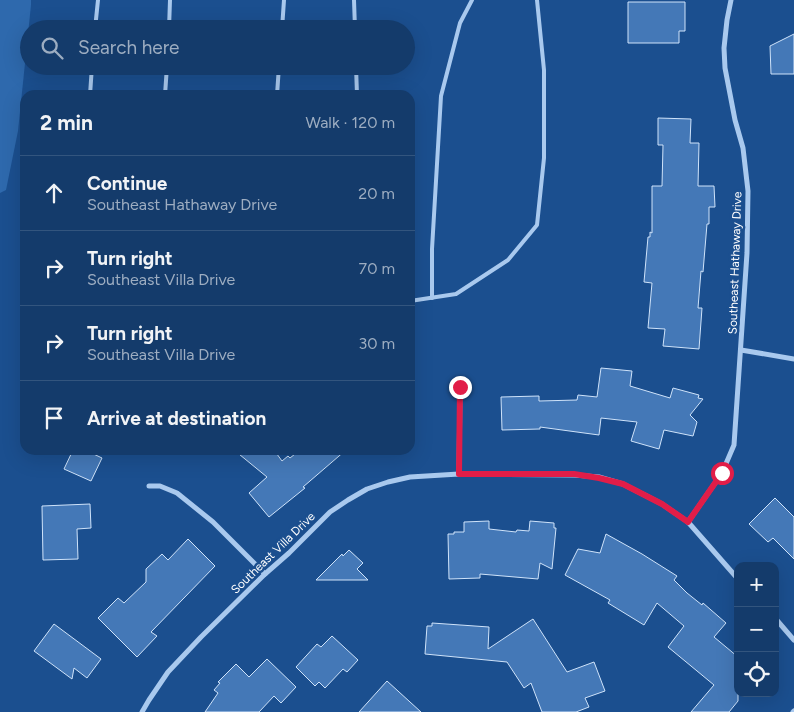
<!DOCTYPE html>
<meta charset="utf-8">
<style>
body{margin:0;font-family:Figtree,sans-serif;background:#214673;color:#f1f3f6}
.controls{position:absolute;right:15px;bottom:15px;display:grid;overflow:hidden;border-radius:10px;box-shadow:0 5px 20px #0002}
.controls button{width:45px;height:45px;display:grid;place-items:center;padding:0;border:0;border-bottom:1px solid #33557e;background:#143b6b;color:#f1f3f6;font:25px sans-serif}
.stop{position:absolute;width:15px;height:15px;margin:-11px;border:4px solid #e11d48;border-radius:50%;background:#fff}
.stop.end{background:#e11d48;border-color:#fff;box-shadow:0 1px 5px #0008}
.list{margin:0;padding:0;list-style:none}
h2{display:flex;justify-content:space-between;align-items:center;height:65px;margin:0;padding:0 20px;font-size:21px}
h2 small{font-size:16px;font-weight:400;color:#9dadc1}
.list li{display:grid;grid-template-columns:32px 1fr auto;gap:15px;align-items:center;box-sizing:border-box;height:75px;padding:0 20px;border-top:1px solid #33557e}
.list b{display:block;font-size:19px;white-space:nowrap}
.list p{margin:0;font-size:16px;white-space:nowrap;color:#9dadc1}
.list em{font-size:16px;font-style:normal;color:#9dadc1}
.icon{flex:none;width:28px;height:28px;fill:none;stroke:currentColor;stroke-width:2;stroke-linecap:round;stroke-linejoin:round}
.map{position:relative;flex:none;width:794px;height:712px;overflow:hidden}
.search{position:absolute;background:#143b6b;box-shadow:0 5px 20px #0002;left:20px;top:20px;width:395px;height:55px;display:flex;align-items:center;gap:12px;box-sizing:border-box;padding:0 18px;border-radius:28px;color:#9dadc1;font-size:19px}
.panel{position:absolute;background:#143b6b;box-shadow:0 5px 20px #0002;left:20px;top:90px;width:395px;height:365px;border-radius:15px}
.map>svg:first-child{display:block}
</style>
<div class="map">
<svg width="794" height="712" viewBox="0 0 794 712">
<rect width="100%" height="100%" fill="#1b4f8f"/>
<path fill="#2e69ad" d="M 0,0 L 31,0 L 31,5 L 18,131 L 6,190 L 0,193 Z"/>
<g fill="#4478b7" stroke="#cfe3fa">
<path d="M 628,2 L 685,2 L 685,31 L 679,31 L 679,43 L 628,43 Z"/>
<path d="M 794,34 L 794,74 L 771,74 L 770,46 Z"/>
<path d="M 658,118 L 691,119 L 690,143 L 699,143 L 698,186 L 714,186 L 715,207 L 709,207 L 709,224 L 707,224 L 703,272 L 701,271 L 698,308 L 702,308 L 699,349 L 663,346 L 665,329 L 648,328 L 652,283 L 644,282 L 648,237 L 650,237 L 650,232 L 652,233 L 652,186 L 662,186 L 663,145 L 658,145 Z"/>
<path d="M 601,368 L 632,371 L 630,386 L 670,398 L 673,388 L 699,395 L 698,398 L 703,399 L 690,415 L 697,422 L 693,436 L 664,430 L 659,449 L 631,441 L 637,422 L 601,418 L 599,435 L 540,427 L 540,429 L 502,430 L 501,397 L 539,396 L 539,401 L 577,400 L 578,395 L 597,397 Z"/>
<path d="M 73,450 L 85,450 L 102,458 L 91,481 L 64,469 Z"/>
<path d="M 234,450 L 274,450 L 282,461 L 288,456 L 290,458 L 300,450 L 346,450 L 303,487 L 305,488 L 269,517 L 249,493 L 267,477 Z"/>
<path d="M 775,498 L 794,517 L 794,559 L 773,538 L 768,542 L 749,524 Z"/>
<path d="M 90,504 L 91,528 L 77,529 L 78,559 L 43,560 L 42,506 Z"/>
<path d="M 489,521 L 489,529 L 516,532 L 517,530 L 529,531 L 530,521 L 554,523 L 554,528 L 556,528 L 552,569 L 540,563 L 538,579 L 480,574 L 480,578 L 449,579 L 448,534 L 454,534 L 454,532 L 464,532 L 464,522 Z"/>
<path d="M 606,534 L 642,554 L 677,576 L 674,580 L 687,593 L 702,605 L 703,603 L 726,623 L 714,637 L 738,657 L 738,701 L 729,712 L 691,712 L 714,685 L 668,647 L 684,626 L 657,603 L 644,625 L 608,603 L 610,600 L 565,575 L 578,549 L 600,553 Z"/>
<path d="M 188,539 L 215,566 L 151,632 L 157,636 L 137,657 L 98,618 L 118,598 L 124,603 L 146,582 L 146,569 L 162,554 L 168,560 Z"/>
<path d="M 349,550 L 363,563 L 357,569 L 368,580 L 316,580 L 342,554 L 343,556 Z"/>
<path d="M 533,619 L 567,672 L 594,662 L 605,691 L 585,698 L 589,707 L 576,712 L 542,712 L 531,683 L 524,688 L 507,662 L 425,654 L 427,626 L 432,626 L 432,623 L 489,627 L 488,649 Z"/>
<path d="M 54,624 L 101,659 L 87,678 L 74,668 L 72,679 L 34,651 Z"/>
<path d="M 332,636 L 358,660 L 347,672 L 343,669 L 325,688 L 319,682 L 315,686 L 296,667 L 317,644 L 321,647 Z"/>
<path d="M 267,659 L 296,687 L 281,703 L 274,696 L 259,712 L 205,712 L 218,693 L 214,690 L 220,683 L 218,682 L 236,664 L 249,677 Z"/>
<path d="M 387,681 L 421,712 L 359,712 Z"/>
</g>
<g fill="none" stroke-linecap="round" stroke-linejoin="round">
<g stroke="#a9c9ee" stroke-width="4">
<path d="M 354,0 L 355,29"/>
<path d="M 95,29 L 98,0"/>
<path d="M 169,29 L 170,0"/>
<path d="M 282,29 L 284,0"/>
<path d="M 356,66 L 357,95"/>
<path d="M 90,95 L 92,66"/>
<path d="M 165,95 L 167,66"/>
<path d="M 277,95 L 279,66"/>
<path d="M 432,298 L 432,249 L 441,96 L 460,23 L 472,0"/>
<path d="M 410,301 L 456,294 L 508,260 L 537,225 L 544,158 L 544,70 L 537,0"/>
</g>
<g stroke="#a9c9ee" stroke-width="5">
<path d="M 741,350 L 794,359"/>
<path d="M 459,474 L 460,387"/>
<path d="M 149,486 L 160,486 L 177,493 L 213,522 L 265,574"/>
<path d="M 688,522 L 722,473 L 734,445 L 747,253 L 748,191 L 743,148 L 735,120 L 725,68 L 724,48 L 727,20 L 731,0"/>
<path d="M 775,618 L 794,640"/>
<path d="M 142,712 L 149,700 L 168,672 L 201,637 L 265,574 L 289,553 L 330,512 L 348,500 L 367,489 L 388,482 L 410,477 L 459,474 L 574,475 L 599,477 L 623,484 L 662,504 L 688,522 L 738,579"/>
<path d="M 793,712 L 794,711"/>
</g>
</g>
<g fill="none" stroke-linecap="round" stroke-linejoin="round">
<path stroke="#e11d48" stroke-width="6" d="M 460,387 L 459,474 L 574,474 L 599,478 L 623,484 L 662,504 L 688,522 L 722,473"/>
</g>
<g text-anchor="middle" stroke-width="5" stroke-linejoin="round" paint-order="stroke">
<g font-size="12" fill="#fff" stroke="#1b4f8f">
<text transform="translate(735 263) rotate(-88)" y="4">Southeast Hathaway Drive</text>
<text transform="translate(273 553) rotate(-44)" y="4">Southeast Villa Drive</text>
</g>
</g>
</svg>
<div class="controls">
<button>+</button>
<button>−</button>
<button><svg class="icon" aria-label="locate" viewBox="0 0 24 24"><circle cx="12" cy="12" r="6"/><path d="M12 2v4M12 18v4M2 12h4M18 12h4"/></svg></button>
</div>
<div class="stop" style="left:722px;top:473px"></div>
<div class="stop end" style="left:460px;top:387px"></div>
<div class="search"><svg class="icon" aria-label="search" viewBox="0 0 24 24"><circle cx="10" cy="10" r="6"/><path d="M15 15l6 6"/></svg>Search here</div>
<section class="panel">
<h2>2 min<small>Walk · 120 m</small></h2>
<ul class="list">
<li><svg class="icon" aria-label="ahead" viewBox="0 0 24 24"><path d="M12 20V5M6 11l6-6 6 6"/></svg><div><b>Continue</b><p>Southeast Hathaway Drive</p></div><em>20 m</em></li>
<li><svg class="icon" aria-label="right" viewBox="0 0 24 24"><path d="M7 20v-9h11M14 6l5 5-5 5"/></svg><div><b>Turn right</b><p>Southeast Villa Drive</p></div><em>70 m</em></li>
<li><svg class="icon" aria-label="right" viewBox="0 0 24 24"><path d="M7 20v-9h11M14 6l5 5-5 5"/></svg><div><b>Turn right</b><p>Southeast Villa Drive</p></div><em>30 m</em></li>
<li><svg class="icon" aria-label="arrive" viewBox="0 0 24 24"><path d="M6 21V4h12l-3 4 3 4H6"/></svg><div><b>Arrive at destination</b></div></li>
</ul>
</section>
</div>
